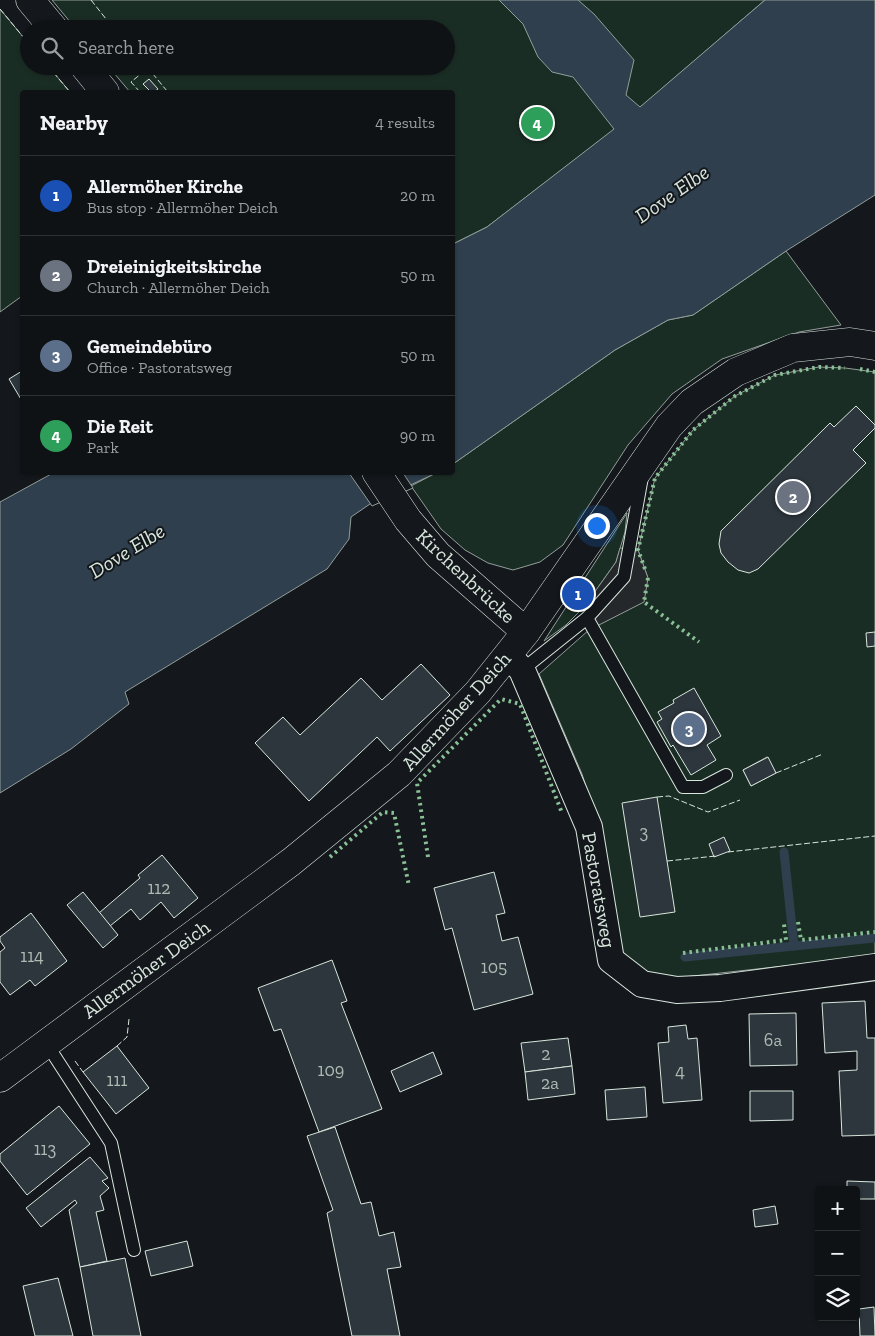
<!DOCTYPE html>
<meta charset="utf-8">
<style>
body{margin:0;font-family:"Zilla Slab",serif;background:#181b1e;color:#f1f3f6}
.controls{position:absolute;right:15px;bottom:15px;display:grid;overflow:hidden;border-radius:5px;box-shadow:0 1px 4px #0004}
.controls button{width:45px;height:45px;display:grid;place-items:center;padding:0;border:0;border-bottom:1px solid #2f3234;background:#0f1215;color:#f1f3f6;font:25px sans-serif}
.you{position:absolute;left:596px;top:525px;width:18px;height:18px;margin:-12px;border:4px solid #fff;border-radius:50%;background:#1a73e8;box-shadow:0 0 0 8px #1a73e833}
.badge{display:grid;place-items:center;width:32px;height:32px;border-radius:50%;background:#7c3aed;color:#fff;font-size:16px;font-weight:700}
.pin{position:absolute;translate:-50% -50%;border:2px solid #fff;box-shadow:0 1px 5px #0006}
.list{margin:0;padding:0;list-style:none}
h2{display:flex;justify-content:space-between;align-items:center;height:65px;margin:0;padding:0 20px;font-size:21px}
h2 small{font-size:16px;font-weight:400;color:#9b9ea0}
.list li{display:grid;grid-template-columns:32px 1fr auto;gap:15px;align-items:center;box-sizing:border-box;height:80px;padding:0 20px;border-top:1px solid #2f3234}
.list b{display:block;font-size:19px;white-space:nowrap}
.list p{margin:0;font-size:16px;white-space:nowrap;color:#9b9ea0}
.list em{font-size:16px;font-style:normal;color:#9b9ea0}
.icon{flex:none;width:28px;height:28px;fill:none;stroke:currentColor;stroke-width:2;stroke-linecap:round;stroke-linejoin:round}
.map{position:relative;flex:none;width:875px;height:1336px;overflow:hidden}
.search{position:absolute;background:#0f1215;box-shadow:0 1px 4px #0004;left:20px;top:20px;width:435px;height:55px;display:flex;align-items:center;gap:12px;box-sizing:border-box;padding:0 18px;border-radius:28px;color:#9b9ea0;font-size:19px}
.panel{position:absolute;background:#0f1215;box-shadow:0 1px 4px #0004;left:20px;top:90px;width:435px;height:385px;border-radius:5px}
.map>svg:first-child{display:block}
</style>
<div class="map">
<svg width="875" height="1336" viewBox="0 0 875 1336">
<rect width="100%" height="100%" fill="#14181c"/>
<g fill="#1a2d24" stroke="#939e99" fill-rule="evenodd">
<path d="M 52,0 L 765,0 L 615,129 L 487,227 L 453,244 L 452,92 L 130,92 L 108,66 L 446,66 L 446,29 L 76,29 Z"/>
<path d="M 0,9 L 29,44 L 29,66 L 48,66 L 70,92 L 22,92 L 22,296 L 0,312 Z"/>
<path d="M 786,251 L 841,325 L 799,332 L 722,359 L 672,394 L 628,445 L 563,545 L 540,562 L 513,570 L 488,563 L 465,550 L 441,529 L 411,486 L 436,473 L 452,472 L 453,464 L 615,350 L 668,320 L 693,315 Z"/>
<path d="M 819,367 L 845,368 L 875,372 L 875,956 L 666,979 L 638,970 L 621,952 L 603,839 L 582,774 L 539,674 L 648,578 L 638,550 L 655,478 L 693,430 L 735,396 L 775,375 ZM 767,757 L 776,773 L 751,786 L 743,770 Z"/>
<path d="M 627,513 L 625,532 L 616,562 L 584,607 L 566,625 L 544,641 Z"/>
</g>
<path fill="#24282b" stroke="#939e99" d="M 620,548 L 638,550 L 648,578 L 644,602 L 593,628 L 587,618 L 584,607 L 616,562 Z"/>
<g fill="#2f3f4d" stroke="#939e99">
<path d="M 499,0 L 578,0 L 594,14 L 634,60 L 626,95 L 640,107 L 765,0 L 875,0 L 875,195 L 786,251 L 693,315 L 668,320 L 615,350 L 453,464 L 453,244 L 487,227 L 614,129 L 573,77 L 552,72 L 538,57 L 523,24 Z"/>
<path d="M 53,473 L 436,473 L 370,504 L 351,517 L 349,539 L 327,569 L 125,692 L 129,704 L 71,749 L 0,793 L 0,502 Z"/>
</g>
<path fill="#14181c" stroke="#939e99" d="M 349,473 L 403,473 L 413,488 L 372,506 Z"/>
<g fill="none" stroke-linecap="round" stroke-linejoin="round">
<g stroke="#2f3f4d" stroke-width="9">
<path d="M 784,852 L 794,946"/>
<path d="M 685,957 L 875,938"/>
</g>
</g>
<g fill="#2c363c" stroke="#d8e6dc">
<path d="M 149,79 L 158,89 L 154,92 L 151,92 L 143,84 Z"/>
<path d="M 22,371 L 22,401 L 9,379 Z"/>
<path d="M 856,406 L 875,425 L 875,428 L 853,450 L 866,463 L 758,569 L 749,573 L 738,570 L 728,562 L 721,553 L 719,544 L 721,531 L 830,423 L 834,427 Z"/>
<path d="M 875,632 L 875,646 L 867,647 L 866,633 Z"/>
<path d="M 421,664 L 450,695 L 390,751 L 377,737 L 309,801 L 255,743 L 283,717 L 300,735 L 361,678 L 382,700 Z"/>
<path d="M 694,688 L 721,736 L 707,745 L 716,760 L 691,775 L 673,745 L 671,747 L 657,722 L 662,719 L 658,712 L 674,703 L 673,700 Z"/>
<path d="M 768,757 L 776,773 L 751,786 L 743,770 Z"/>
<path d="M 657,797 L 675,912 L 640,917 L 622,803 Z"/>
<path d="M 724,837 L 730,851 L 714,857 L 709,844 Z"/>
<path d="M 162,855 L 198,898 L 174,918 L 161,902 L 140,920 L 131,909 L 110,926 L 99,913 L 140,878 L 138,875 Z"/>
<path d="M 494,872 L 505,913 L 496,915 L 502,941 L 518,937 L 533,994 L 474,1010 L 452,928 L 445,930 L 434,888 Z"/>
<path d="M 83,892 L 118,935 L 103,948 L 67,905 Z"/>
<path d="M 31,913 L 67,961 L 35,986 L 30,980 L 10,995 L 0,982 L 0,952 L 5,948 L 0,941 L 0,937 Z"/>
<path d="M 332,960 L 347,1001 L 341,1003 L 382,1109 L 319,1132 L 281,1029 L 274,1031 L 258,988 Z"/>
<path d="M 865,1001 L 867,1038 L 875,1038 L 875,1135 L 842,1136 L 839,1071 L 857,1070 L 857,1051 L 825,1053 L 822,1003 Z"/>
<path d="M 796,1013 L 797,1065 L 750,1066 L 749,1014 Z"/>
<path d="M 686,1025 L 688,1039 L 697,1038 L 702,1100 L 663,1103 L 658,1043 L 669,1042 L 668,1027 Z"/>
<path d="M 568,1038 L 572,1066 L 525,1072 L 521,1043 Z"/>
<path d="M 117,1046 L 149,1088 L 116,1114 L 83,1072 Z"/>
<path d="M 433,1052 L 442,1074 L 400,1092 L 391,1071 Z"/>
<path d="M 572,1066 L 575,1094 L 528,1100 L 525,1072 Z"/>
<path d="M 645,1087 L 647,1117 L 607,1120 L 605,1090 Z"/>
<path d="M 750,1091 L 793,1091 L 793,1120 L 750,1121 Z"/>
<path d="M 59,1106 L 90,1144 L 27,1195 L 0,1161 L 0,1154 Z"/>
<path d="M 335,1127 L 361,1204 L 371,1202 L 379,1236 L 394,1232 L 401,1267 L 387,1269 L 400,1336 L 352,1336 L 327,1213 L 333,1210 L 307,1136 Z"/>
<path d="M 90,1157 L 108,1178 L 102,1181 L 109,1188 L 100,1196 L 104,1210 L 96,1212 L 107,1261 L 80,1267 L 69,1210 L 77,1203 L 75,1200 L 41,1227 L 26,1208 Z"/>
<path d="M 847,1181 L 875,1182 L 875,1199 L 856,1199 L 856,1190 L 847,1190 Z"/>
<path d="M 775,1206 L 778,1224 L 755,1227 L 753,1210 Z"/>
<path d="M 187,1241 L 193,1266 L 151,1276 L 145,1251 Z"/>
<path d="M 125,1258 L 141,1336 L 93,1336 L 80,1267 Z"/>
<path d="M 58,1278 L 73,1336 L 35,1336 L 23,1286 Z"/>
<path d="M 874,1307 L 875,1336 L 860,1336 L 859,1309 Z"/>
</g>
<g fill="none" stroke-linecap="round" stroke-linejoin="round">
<g stroke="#d8e6dc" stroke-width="14">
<g id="service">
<path d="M 587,618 L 683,787 L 703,787 L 726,775"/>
<path d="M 522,670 L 587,618 L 624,577 L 642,477"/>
<path d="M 46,1043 L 111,1143 L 134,1250"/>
</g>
</g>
<g stroke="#d8e6dc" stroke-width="28">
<path id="minor" d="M 508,655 L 522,670 L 589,827 L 611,960 L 642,984 L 677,990 L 720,988 L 875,967"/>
</g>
<g stroke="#d8e6dc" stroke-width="29">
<g id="tertiary">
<path d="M 30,0 L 54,29"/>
<path d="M 84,66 L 105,92"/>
<path d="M 376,472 L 408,520 L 438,555 L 526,632"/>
<path d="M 0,1078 L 291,862 L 399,774 L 478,692 L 526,632 L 669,426 L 692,402 L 736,372 L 793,348 L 850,342 L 875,346"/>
</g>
</g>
<use href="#service" stroke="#14181c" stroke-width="12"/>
<use href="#minor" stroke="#14181c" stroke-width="26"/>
<use href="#tertiary" stroke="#14181c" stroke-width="28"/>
<g stroke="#8ac095" stroke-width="4" stroke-dasharray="2.5 4" stroke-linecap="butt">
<path d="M 860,369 L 875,372"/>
<path d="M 645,569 L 638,550 L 655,478 L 693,430 L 735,396 L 775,375 L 819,367 L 845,368"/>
<path d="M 648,578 L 644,602 L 699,642"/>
<path d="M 330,857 L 383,812 L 394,813 L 409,886"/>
<path d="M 428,857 L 417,783 L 501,699 L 520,704 L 562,813"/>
<path d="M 798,922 L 801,940 L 875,932"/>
<path d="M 683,953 L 786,940 L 784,924"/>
</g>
<g stroke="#d8e6dc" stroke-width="1" stroke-dasharray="6 2.5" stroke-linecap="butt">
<path d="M 91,0 L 114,29"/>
<path d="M 0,9 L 29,44"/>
<path d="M 48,66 L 70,92"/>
<path d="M 140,92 L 131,82 L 148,68 L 167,91 L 166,92"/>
<path d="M 776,773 L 823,754"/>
<path d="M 657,797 L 669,796 L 708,812 L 740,800"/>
<path d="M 728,852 L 875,836"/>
<path d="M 667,861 L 716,856"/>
<path d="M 117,1046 L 127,1037 L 129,1019"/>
<path d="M 75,1061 L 83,1072"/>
</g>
</g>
<g text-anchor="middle" stroke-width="4" stroke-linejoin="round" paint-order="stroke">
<g font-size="18" fill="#adbab4">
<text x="644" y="838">3</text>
<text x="159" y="894">112</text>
<text x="32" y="962">114</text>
<text x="494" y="973">105</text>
<text x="773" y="1046">6a</text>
<text x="546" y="1060">2</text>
<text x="331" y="1076">109</text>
<text x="680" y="1077">4</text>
<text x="117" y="1086">111</text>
<text x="550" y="1089">2a</text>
<text x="45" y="1155">113</text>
</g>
<g font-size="20" fill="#d8e6dc" stroke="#14181c">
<text transform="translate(466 576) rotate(43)" y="7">Kirchenbrücke</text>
<text transform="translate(456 711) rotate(-48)" y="7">Allermöher Deich</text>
<text transform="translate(599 890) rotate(80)" y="7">Pastoratsweg</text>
<text transform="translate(146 969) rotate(-36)" y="7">Allermöher Deich</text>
</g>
<g font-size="21" font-style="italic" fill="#d8e6dc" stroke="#14181c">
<text transform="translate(672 194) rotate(-35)" y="7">Dove Elbe</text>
<text transform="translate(127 551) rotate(-32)" y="7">Dove Elbe</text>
</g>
</g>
</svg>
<div class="controls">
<button>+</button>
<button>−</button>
<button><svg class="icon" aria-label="layers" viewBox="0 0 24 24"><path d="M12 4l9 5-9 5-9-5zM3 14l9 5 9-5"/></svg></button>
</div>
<div class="you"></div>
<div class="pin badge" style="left:578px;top:594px;background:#1a4fb4">1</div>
<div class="pin badge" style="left:793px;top:497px;background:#6b7280">2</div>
<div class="pin badge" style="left:689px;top:729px;background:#5c6f8a">3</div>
<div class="pin badge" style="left:537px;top:123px;background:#2e9e5b">4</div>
<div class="search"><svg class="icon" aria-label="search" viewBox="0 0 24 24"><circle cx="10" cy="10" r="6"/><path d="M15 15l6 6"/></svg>Search here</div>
<section class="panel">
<h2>Nearby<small>4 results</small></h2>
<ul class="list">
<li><span class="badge" style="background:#1a4fb4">1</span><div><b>Allermöher Kirche</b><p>Bus stop · Allermöher Deich</p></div><em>20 m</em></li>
<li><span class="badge" style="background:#6b7280">2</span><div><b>Dreieinigkeitskirche</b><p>Church · Allermöher Deich</p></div><em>50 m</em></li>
<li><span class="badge" style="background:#5c6f8a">3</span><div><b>Gemeindebüro</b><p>Office · Pastoratsweg</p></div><em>50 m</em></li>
<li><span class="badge" style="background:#2e9e5b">4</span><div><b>Die Reit</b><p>Park</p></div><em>90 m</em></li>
</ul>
</section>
</div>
